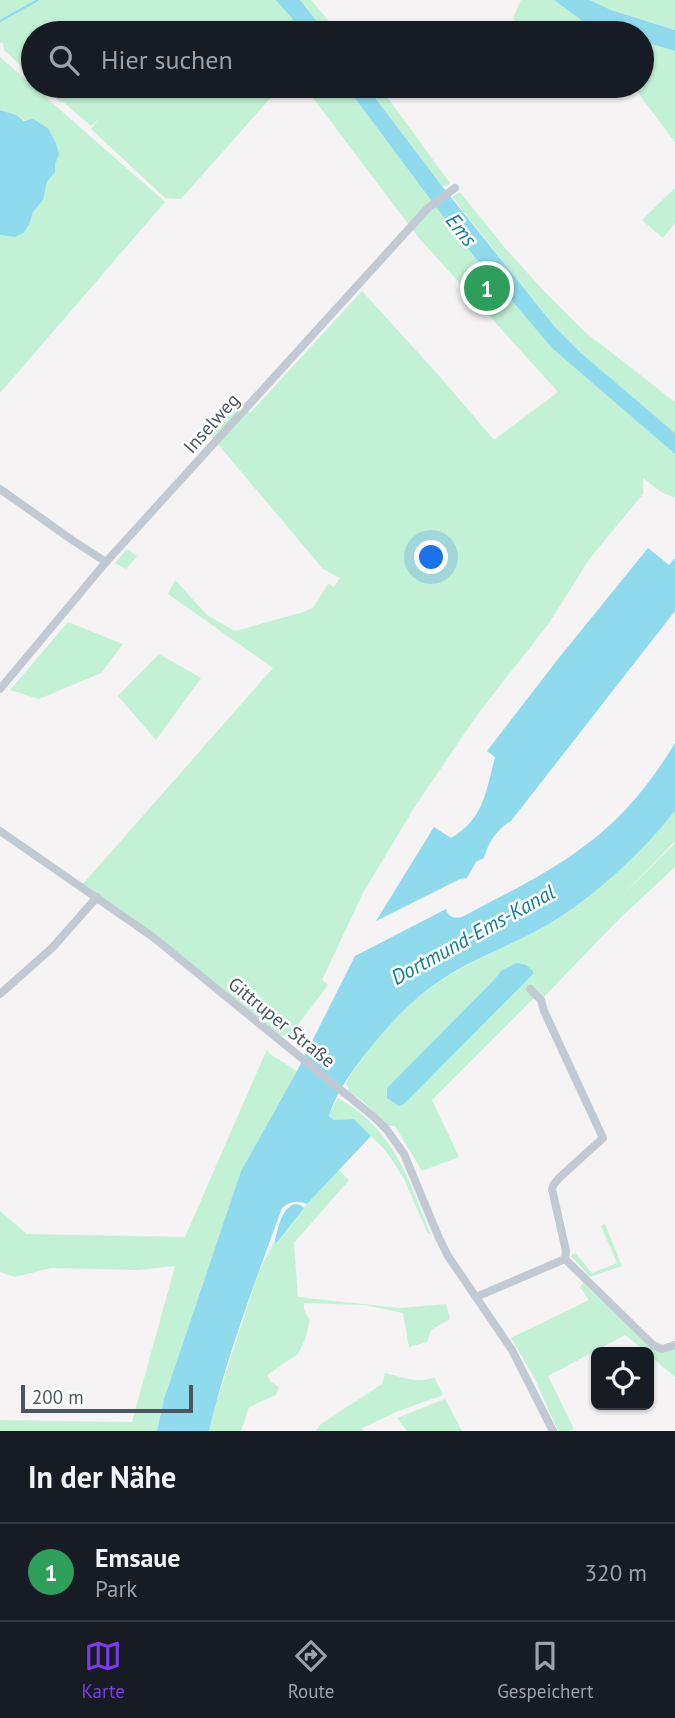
<!DOCTYPE html>
<html lang="de">
<meta charset="utf-8">
<style>
body{margin:0;font-family:"PT Sans",sans-serif;background:#242831;color:#f1f3f6}
.controls{position:absolute;right:21px;bottom:21px;display:grid;overflow:hidden;border-radius:10px;box-shadow:0 2px 5px #0004}
.controls button{width:63px;height:63px;display:grid;place-items:center;padding:0;border:0;border-bottom:2px solid #363941;background:#171b24;color:#f1f3f6;font:35px sans-serif}
.scale{position:absolute;left:21px;bottom:18px;width:172px;box-sizing:border-box;padding-left:7px;border:4px solid #4a5661;border-top:0;font-size:19px;line-height:24px;white-space:nowrap;color:#4a5661;-webkit-text-stroke:5px #fff;paint-order:stroke}
.you{position:absolute;left:432px;top:558px;width:24px;height:24px;margin:-18px;border:5px solid #fff;border-radius:50%;background:#1a73e8;box-shadow:0 0 0 10px #1a73e833}
.badge{display:grid;place-items:center;width:46px;height:46px;border-radius:50%;background:#7c3aed;color:#fff;font-size:23px;font-weight:700}
.pin{position:absolute;translate:-50% -50%;border:4px solid #fff;box-shadow:0 2px 7px #0006}
.list{margin:0;padding:0;list-style:none}
h2{display:flex;justify-content:space-between;align-items:center;height:91px;margin:0;padding:0 28px;font-size:30px}
h2 small{font-size:23px;font-weight:400;color:#9ea1a6}
.list li{display:grid;grid-template-columns:46px 1fr auto;gap:21px;align-items:center;box-sizing:border-box;height:98px;padding:0 28px;border-top:2px solid #363941}
.list b{display:block;font-size:26px;white-space:nowrap}
.list p{margin:0;font-size:23px;white-space:nowrap;color:#9ea1a6}
.list em{font-size:23px;font-style:normal;color:#9ea1a6}
.icon{flex:none;width:38px;height:38px;fill:none;stroke:currentColor;stroke-width:2;stroke-linecap:round;stroke-linejoin:round}
.map{position:relative;flex:none;width:675px;height:1431px;overflow:hidden}
.search{position:absolute;background:#171b24;box-shadow:0 2px 5px #0004;left:21px;right:21px;top:21px;height:77px;display:flex;align-items:center;gap:18px;box-sizing:border-box;padding:0 24px;border-radius:38px;color:#9ea1a6;font-size:26px}
.sheet{height:189px;background:#171b24}
nav{display:flex;justify-content:space-around;align-items:center;box-sizing:border-box;height:98px;border-top:2px solid #363941;background:#171b24;font-size:19px;color:#9ea1a6}
nav a{display:grid;justify-items:center;gap:4px}
nav .on{color:#7c3aed}
.map>svg:first-child{display:block}
</style>
<div class="map">
<svg width="675" height="1431" viewBox="0 0 675 1431">
<rect width="100%" height="100%" fill="#f5f3f3"/>
<g fill="#c3f1d5">
<path d="M 0,0 L 288,0 L 314,33 L 33,33 L 33,77 L 4,50 L 3,42 L 0,43 Z"/>
<path d="M 300,0 L 311,0 L 339,33 L 326,33 Z"/>
<path d="M 521,0 L 554,0 L 604,29 L 617,33 L 523,33 L 513,18 Z"/>
<path d="M 590,0 L 675,0 L 675,30 L 611,10 Z"/>
<path d="M 642,41 L 675,51 L 675,142 L 633,86 L 642,86 Z"/>
<path d="M 0,57 L 165,202 L 0,393 L 0,235 L 15,237 L 29,225 L 33,212 L 44,195 L 47,182 L 55,172 L 55,165 L 59,154 L 56,143 L 51,133 C 34,125 18,115 0,110 Z"/>
<path d="M 43,86 L 42,86 L 281,86 L 181,199 L 165,198 L 91,129 L 99,119 L 91,126 L 62,101 L 61,103 Z"/>
<path d="M 304,86 L 355,86 L 512,293 L 675,445 L 675,498 L 661,492 L 643,478 L 643,494 L 590,558 L 549,623 L 477,715 L 414,808 L 363,893 L 322,980 L 328,985 L 291,1034 L 287,1036 L 280,1036 L 156,935 L 82,885 L 273,668 L 168,594 L 175,580 L 207,615 L 235,631 L 300,613 L 313,608 L 328,584 L 334,587 L 340,578 L 323,569 L 206,430 L 234,401 L 250,413 L 362,291 L 442,379 L 494,440 L 558,392 L 418,237 Z"/>
<path d="M 366,86 L 379,86 L 450,183 L 446,186 L 442,186 Z"/>
<path d="M 675,188 L 675,223 L 663,238 L 642,220 Z"/>
<path d="M 460,192 L 505,248 L 544,291 L 585,332 L 675,402 L 675,433 L 581,353 L 555,327 L 452,197 Z"/>
<path d="M 127,549 L 137,556 L 126,569 L 115,563 Z"/>
<path d="M 68,622 L 123,644 L 101,673 L 39,699 L 10,690 Z"/>
<path d="M 159,654 L 201,678 L 156,740 L 118,696 Z"/>
<path d="M 675,811 L 675,841 L 619,899 L 675,843 L 675,867 L 617,921 L 541,1000 L 533,999 L 432,1100 L 459,1157 L 422,1171 L 395,1126 L 387,1126 L 363,1101 L 348,1091 L 349,1089 L 346,1083 C 373,1039 408,999 453,973 C 487,953 524,940 557,919 C 602,890 641,853 675,811 Z"/>
<path d="M 267,1049 L 270,1054 L 297,1071 L 241,1171 L 164,1399 L 157,1431 L 0,1431 L 0,1420 L 132,1422 L 175,1266 L 139,1270 L 51,1268 L 15,1277 L 0,1272 L 0,1211 L 27,1234 L 185,1237 Z"/>
<path d="M 338,1098 C 395,1131 407,1176 430,1233 L 428,1234 L 404,1179 L 394,1163 L 385,1150 L 354,1119 L 331,1120 L 329,1113 Z"/>
<path d="M 339,1170 L 349,1180 L 294,1243 L 298,1297 L 400,1308 L 446,1304 L 450,1319 L 431,1330 L 427,1342 L 409,1347 L 403,1313 L 365,1305 L 304,1303 L 304,1310 L 310,1320 L 305,1339 L 298,1354 L 267,1375 L 271,1382 L 279,1387 L 276,1395 L 249,1407 L 241,1431 L 209,1431 L 216,1403 L 259,1271 L 275,1240 L 277,1244 L 307,1204 Z"/>
<path d="M 605,1224 L 622,1266 L 590,1277 L 571,1256 L 575,1253 L 592,1273 L 617,1263 L 601,1226 Z"/>
<path d="M 583,1283 L 649,1345 L 675,1348 L 675,1377 L 649,1355 L 649,1352 L 646,1352 L 625,1335 L 548,1376 L 574,1429 L 569,1431 L 558,1431 L 534,1377 L 511,1338 L 589,1300 L 580,1287 Z"/>
<path d="M 385,1373 C 400,1376 420,1385 434,1377 L 443,1395 L 396,1412 L 361,1429 L 365,1430 L 363,1431 L 316,1431 L 321,1424 L 382,1384 Z"/>
<path d="M 445,1399 L 462,1431 L 407,1431 L 397,1418 Z"/>
</g>
<g fill="#90daee">
<path d="M 276,0 L 300,0 L 326,33 L 305,33 Z"/>
<path d="M 554,0 L 590,0 L 611,10 L 675,30 L 675,51 L 642,41 L 642,33 L 617,33 L 584,22 Z"/>
<path d="M 346,86 L 366,86 L 442,186 L 555,327 L 581,353 L 675,433 L 675,454 L 552,348 L 463,243 Z"/>
<path d="M 0,110 L 16,115 L 24,121 L 33,119 L 48,128 L 56,143 L 59,154 L 55,165 L 55,172 L 47,182 L 43,200 L 33,212 L 29,225 L 23,233 L 15,237 L 0,235 Z"/>
<path d="M 648,548 L 669,565 L 675,558 L 675,611 L 511,821 C 497,829 488,843 484,858 L 476,862 L 467,878 L 460,879 L 376,921 L 434,827 L 451,838 C 484,819 486,791 495,757 L 487,751 L 558,659 Z"/>
<path d="M 675,743 L 675,811 C 641,853 603,889 557,919 C 521,942 480,955 444,978 C 413,998 389,1024 367,1052 C 353,1069 335,1095 329,1116 L 333,1120 L 354,1119 L 371,1136 L 307,1204 C 297,1200 290,1201 282,1208 C 255,1282 227,1355 209,1431 L 157,1431 L 164,1399 L 241,1171 L 297,1071 L 355,956 L 446,909 C 448,917 455,919 462,917 C 503,895 546,875 583,847 C 621,820 651,783 675,743 Z"/>
<path d="M 517,963 L 526,965 L 533,971 L 533,974 L 404,1104 L 399,1106 L 387,1098 L 387,1088 L 493,981 L 502,970 Z"/>
<path d="M 295,1204 L 300,1205 L 304,1208 L 276,1244 L 275,1240 C 279,1226 281,1209 295,1204 Z"/>
</g>
<g fill="none" stroke-linecap="round" stroke-linejoin="round">
<path stroke="#90daee" stroke-width="2" d="M 0,21 L 38,0"/>
<g stroke="#c1cad2" stroke-width="8">
<path d="M 0,489 L 72,540 L 106,562"/>
<path d="M 0,689 L 106,562 L 427,209 L 455,188"/>
<path d="M 0,831 L 153,937 L 374,1117 L 387,1130 L 404,1154 L 439,1238 L 448,1256 L 512,1350 L 553,1431"/>
<path d="M 530,989 L 541,1000 L 544,1011 L 603,1138 L 559,1178 L 554,1184 L 552,1189 L 566,1251 L 565,1259"/>
<path d="M 0,994 L 53,947 L 97,897"/>
<path d="M 476,1297 L 565,1259 L 653,1345 L 662,1349 L 675,1345"/>
</g>
</g>
<g text-anchor="middle" stroke-width="5" stroke-linejoin="round" paint-order="stroke">
<g font-size="19" fill="#4a5661" stroke="#fff">
<text transform="translate(211 423) rotate(-48)" y="7">Inselweg</text>
<text transform="translate(282 1022) rotate(39)" y="7">Gittruper Straße</text>
</g>
<g font-size="21" font-style="italic" fill="#0c7c9b" stroke="#fff">
<text transform="translate(461 230) rotate(52)" y="7">Ems</text>
<text transform="translate(473 935) rotate(-29)" y="7">Dortmund-Ems-Kanal</text>
</g>
</g>
</svg>
<div class="controls">
<button><svg class="icon" aria-label="locate" viewBox="0 0 24 24"><circle cx="12" cy="12" r="6"/><path d="M12 2v4M12 18v4M2 12h4M18 12h4"/></svg></button>
</div>
<div class="scale">200 m</div>
<div class="you"></div>
<div class="pin badge" style="left:487px;top:288px;background:#2e9e5b">1</div>
<div class="search"><svg class="icon" aria-label="search" viewBox="0 0 24 24"><circle cx="10" cy="10" r="6"/><path d="M15 15l6 6"/></svg>Hier suchen</div>
</div>
<section class="sheet">
<h2>In der Nähe<small></small></h2>
<ul class="list">
<li><span class="badge" style="background:#2e9e5b">1</span><div><b>Emsaue</b><p>Park</p></div><em>320 m</em></li>
</ul>
</section>
<nav>
<a class="on"><svg class="icon" aria-label="map" viewBox="0 0 24 24"><path d="M3 6l6-2 6 2 6-2v14l-6 2-6-2-6 2zM9 4v14M15 6v14"/></svg>Karte</a>
<a><svg class="icon" aria-label="directions" viewBox="0 0 24 24"><path d="M12 3l9 9-9 9-9-9zM9 14v-3h6M13 9l2 2-2 2"/></svg>Route</a>
<a><svg class="icon" aria-label="saved" viewBox="0 0 24 24"><path d="M7 4h10v16l-5-4-5 4z"/></svg>Gespeichert</a>
</nav>
